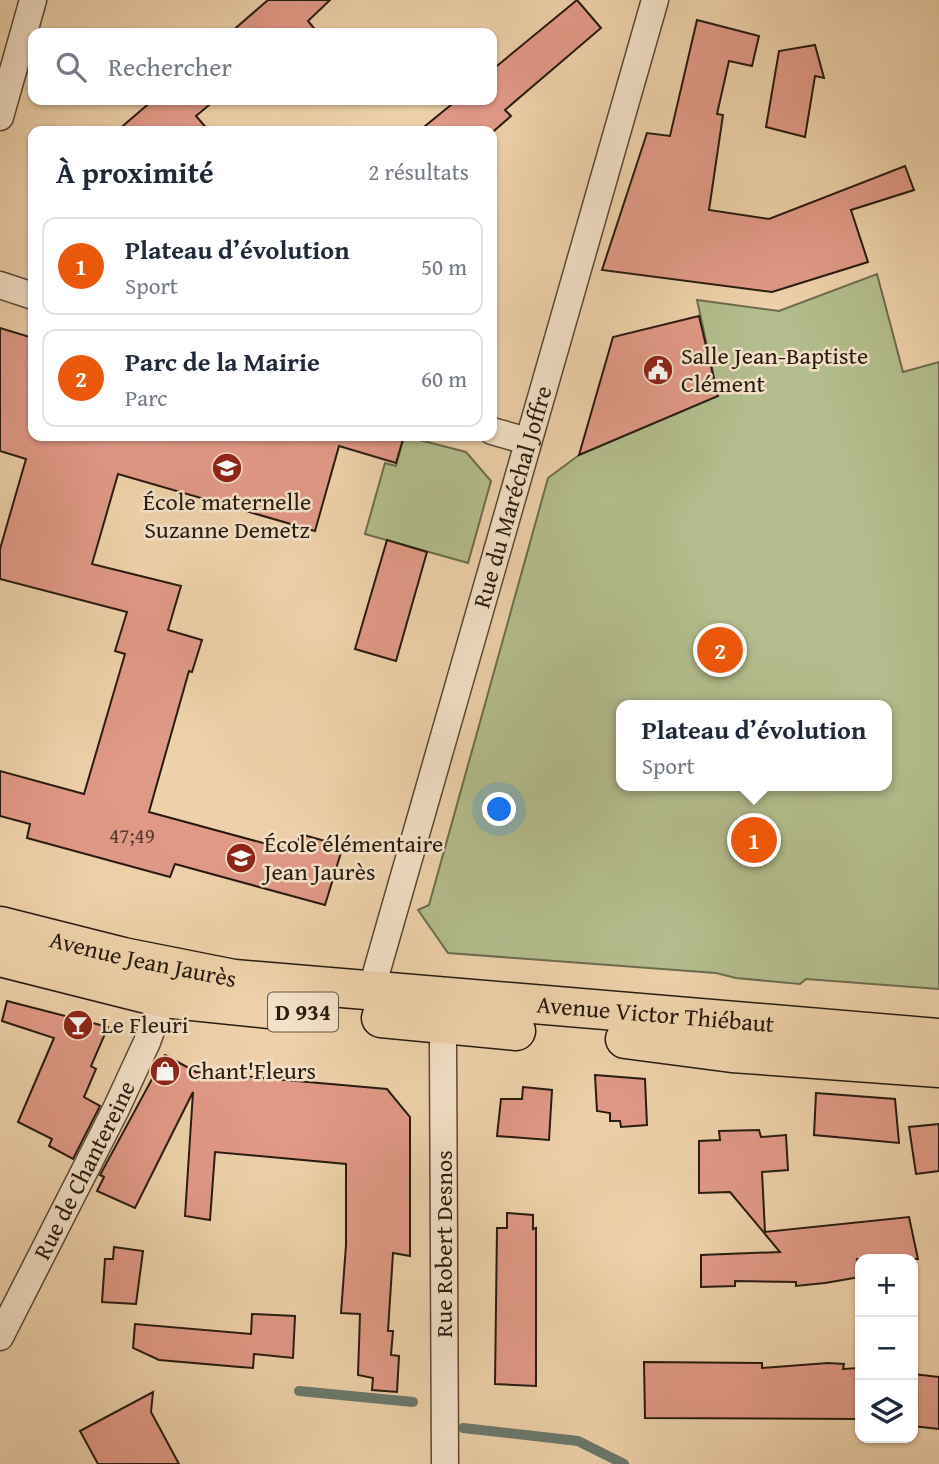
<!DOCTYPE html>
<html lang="fr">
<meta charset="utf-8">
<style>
body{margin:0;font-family:"Gentium Book Plus",serif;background:#f6f6f7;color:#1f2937}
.controls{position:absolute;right:21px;bottom:21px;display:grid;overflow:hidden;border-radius:14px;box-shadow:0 2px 5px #0004}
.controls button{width:63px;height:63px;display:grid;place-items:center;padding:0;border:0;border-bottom:2px solid #e0e1e3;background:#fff;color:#1f2937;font:35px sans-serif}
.you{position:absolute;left:500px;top:810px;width:24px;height:24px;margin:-18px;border:5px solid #fff;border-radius:50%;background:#1a73e8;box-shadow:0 0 0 10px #1a73e833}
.badge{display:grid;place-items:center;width:46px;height:46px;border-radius:50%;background:#ea580c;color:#fff;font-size:23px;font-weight:700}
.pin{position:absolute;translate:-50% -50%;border:4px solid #fff;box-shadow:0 2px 7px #0006}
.popup{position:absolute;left:616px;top:700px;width:276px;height:91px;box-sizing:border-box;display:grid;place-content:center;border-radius:14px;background:#fff;filter:drop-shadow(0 2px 5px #0005);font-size:23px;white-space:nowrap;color:#747a83}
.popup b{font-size:26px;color:#1f2937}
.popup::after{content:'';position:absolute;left:50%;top:100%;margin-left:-14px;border:14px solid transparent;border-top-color:#fff}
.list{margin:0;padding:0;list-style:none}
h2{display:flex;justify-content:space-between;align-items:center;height:91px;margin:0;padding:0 28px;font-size:30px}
h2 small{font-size:23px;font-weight:400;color:#747a83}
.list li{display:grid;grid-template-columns:46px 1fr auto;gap:21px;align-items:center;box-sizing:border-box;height:98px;margin:0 14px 14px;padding:0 14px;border:2px solid #e0e1e3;border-radius:14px}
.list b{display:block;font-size:26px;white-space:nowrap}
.list p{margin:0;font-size:23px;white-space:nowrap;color:#747a83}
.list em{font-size:23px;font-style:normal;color:#747a83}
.icon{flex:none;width:38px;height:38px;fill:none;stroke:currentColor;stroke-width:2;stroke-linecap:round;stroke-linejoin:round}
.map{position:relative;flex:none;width:939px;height:1464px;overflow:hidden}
.search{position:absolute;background:#fff;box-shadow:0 2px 5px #0004;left:28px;top:28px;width:469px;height:77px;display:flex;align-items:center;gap:18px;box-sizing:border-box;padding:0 24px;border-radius:14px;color:#747a83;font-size:26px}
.panel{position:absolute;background:#fff;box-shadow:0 2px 5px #0004;left:28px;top:126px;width:469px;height:315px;border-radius:14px}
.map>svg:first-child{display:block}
</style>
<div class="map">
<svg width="939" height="1464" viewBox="0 0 939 1464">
<rect width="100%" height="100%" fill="#eed1aa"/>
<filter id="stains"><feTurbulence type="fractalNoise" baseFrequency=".00286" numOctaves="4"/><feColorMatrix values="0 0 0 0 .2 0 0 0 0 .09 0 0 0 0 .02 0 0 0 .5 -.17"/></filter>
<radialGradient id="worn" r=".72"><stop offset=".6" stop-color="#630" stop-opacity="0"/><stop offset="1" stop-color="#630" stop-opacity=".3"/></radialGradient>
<g fill="#b3bd8d" stroke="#6d6c4e" stroke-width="2" fill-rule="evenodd">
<path d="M 877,274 L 903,372 L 939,362 L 939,989 L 806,979 L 800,984 L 736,978 L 716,973 L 448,953 L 418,910 L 429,905 L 548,478 L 579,455 L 718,396 L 697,300 L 779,311 ZM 621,705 L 887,705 L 887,786 L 621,786 Z"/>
<path d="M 404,436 L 466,452 L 491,481 L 468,563 L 365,534 L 385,463 L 396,466 Z"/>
</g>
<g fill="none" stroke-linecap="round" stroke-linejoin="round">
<g stroke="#6b796d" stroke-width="10">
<path d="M 299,1391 L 413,1402"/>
<path d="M 463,1428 L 578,1441 L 624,1464"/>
</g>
</g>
<g fill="#e19987" stroke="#271b10" stroke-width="2">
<path d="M 268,0 L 330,0 L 308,21 L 318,33 L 230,33 Z"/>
<path d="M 577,0 L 601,28 L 505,110 L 511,116 L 494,131 L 419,131 L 457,100 L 492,100 L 492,70 Z"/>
<path d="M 697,20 L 759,36 L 752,66 L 729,61 L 717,114 L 723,115 L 709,210 L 769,219 L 905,166 L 914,190 L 851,210 L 868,262 L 772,292 L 602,270 L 647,133 L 670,136 Z"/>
<path d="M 815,45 L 824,78 L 815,76 L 805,137 L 766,127 L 779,51 Z"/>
<path d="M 153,100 L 215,100 L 196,116 L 209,131 L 117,131 Z"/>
<path d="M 699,316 L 718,396 L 579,455 L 613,337 Z"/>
<path d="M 0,328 L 33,338 L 33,436 L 404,436 L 396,463 L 339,446 L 315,531 L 118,474 L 92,564 L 181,586 L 168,630 L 202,640 L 192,672 L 189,671 L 149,812 L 296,852 L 300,834 L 343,846 L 325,905 L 175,864 L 170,877 L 27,838 L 30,824 L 0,816 L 0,771 L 84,794 L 125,654 L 115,651 L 127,612 L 0,579 L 0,549 L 26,459 L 0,451 Z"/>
<path d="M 387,540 L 427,552 L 396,661 L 355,649 Z"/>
<path d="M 7,1001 L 108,1027 L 91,1066 L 96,1069 L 84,1097 L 100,1106 L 73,1159 L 49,1146 L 52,1139 L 18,1122 L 54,1038 L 2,1021 Z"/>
<path d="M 165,1055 L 196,1072 L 387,1089 L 410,1117 L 410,1256 L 393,1253 L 388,1331 L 393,1331 L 391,1355 L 399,1356 L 397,1392 L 372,1390 L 373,1378 L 358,1375 L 360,1314 L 341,1313 L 346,1245 L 346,1164 L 215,1152 L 210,1220 L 185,1216 L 193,1092 L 135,1208 L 97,1191 L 104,1177 L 100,1175 Z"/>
<path d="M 595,1075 L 645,1079 L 647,1125 L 621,1127 L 620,1121 L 610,1121 L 610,1113 L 597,1111 Z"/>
<path d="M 523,1087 L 552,1090 L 549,1140 L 497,1136 L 501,1099 L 522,1099 Z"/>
<path d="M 816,1093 L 895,1099 L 899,1143 L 814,1135 Z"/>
<path d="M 939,1124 L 939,1171 L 916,1174 L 909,1127 Z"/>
<path d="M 759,1130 L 761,1137 L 786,1135 L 788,1170 L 762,1172 L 765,1232 L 909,1217 L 918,1259 L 857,1259 L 860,1277 L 825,1283 L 796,1286 L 796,1282 L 735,1281 L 735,1286 L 701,1287 L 701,1255 L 780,1252 L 730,1192 L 699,1193 L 699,1141 L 720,1140 L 719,1131 Z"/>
<path d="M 507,1213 L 533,1215 L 533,1229 L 536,1228 L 536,1386 L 495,1384 L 497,1228 L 507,1228 Z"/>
<path d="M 114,1247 L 143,1251 L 136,1304 L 102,1302 L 105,1259 L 113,1259 Z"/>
<path d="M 252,1314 L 295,1316 L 293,1358 L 254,1354 L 253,1368 L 240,1367 L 159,1360 L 133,1348 L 135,1324 L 251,1334 Z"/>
<path d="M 644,1362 L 762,1363 L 762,1368 L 828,1363 L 844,1364 L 843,1369 L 859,1368 L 859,1419 L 645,1418 Z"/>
<path d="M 913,1374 L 939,1377 L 939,1429 L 913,1426 Z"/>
<path d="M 153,1392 L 151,1412 L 179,1464 L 98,1464 L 80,1431 Z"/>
</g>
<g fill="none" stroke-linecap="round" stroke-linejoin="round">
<g stroke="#594836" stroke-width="29">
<g id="street">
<path d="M 0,117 L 33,0"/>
<path d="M 0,285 L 33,296"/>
<path d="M 492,431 L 527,441"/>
<path id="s1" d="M 371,991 L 655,0"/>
<path id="s2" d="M 0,1337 L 116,1109 L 147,1042 L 163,998 L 159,984"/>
<path d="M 445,1464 L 443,1045 L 444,1025 L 458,1014"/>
</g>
</g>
<g stroke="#271b10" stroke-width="41">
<g id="primary">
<path id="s3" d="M 0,926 L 123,957 L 234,979 L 939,1038"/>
<path d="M 0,957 L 163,998 L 279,1010"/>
<path d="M 381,1018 L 516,1031"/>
<path d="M 625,1039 L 732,1053 L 939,1068"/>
</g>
</g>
<use href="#street" stroke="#f4e1c8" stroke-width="26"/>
<use href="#primary" stroke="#eed1aa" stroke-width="38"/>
</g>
<defs>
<g id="civic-disc" transform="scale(1.575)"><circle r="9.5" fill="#8f2418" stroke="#f4e1c8"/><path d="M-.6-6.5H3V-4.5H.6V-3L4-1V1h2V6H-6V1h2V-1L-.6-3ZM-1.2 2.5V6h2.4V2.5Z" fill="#fff"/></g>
<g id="school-disc" transform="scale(1.575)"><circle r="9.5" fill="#8f2418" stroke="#f4e1c8"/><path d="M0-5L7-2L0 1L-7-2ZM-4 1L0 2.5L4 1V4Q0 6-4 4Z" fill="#fff"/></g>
<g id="bar-disc" transform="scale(1.575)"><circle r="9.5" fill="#8f2418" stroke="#f4e1c8"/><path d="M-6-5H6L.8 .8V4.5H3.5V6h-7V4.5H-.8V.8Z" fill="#fff"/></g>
<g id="shop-disc" transform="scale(1.575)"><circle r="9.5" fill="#8f2418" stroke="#f4e1c8"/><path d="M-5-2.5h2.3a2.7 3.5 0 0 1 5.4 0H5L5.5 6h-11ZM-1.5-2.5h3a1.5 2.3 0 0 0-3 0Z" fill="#fff"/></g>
</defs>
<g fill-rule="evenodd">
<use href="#civic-disc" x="658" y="370"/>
<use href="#school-disc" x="227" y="468"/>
<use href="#school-disc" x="241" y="858"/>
<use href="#bar-disc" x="78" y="1025"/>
<use href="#shop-disc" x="165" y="1071"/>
</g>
<g text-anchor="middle" stroke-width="5" stroke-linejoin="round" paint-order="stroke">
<g font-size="21" fill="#563a2e">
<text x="132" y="843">47;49</text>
</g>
<rect fill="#f4e1c8" stroke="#645647" stroke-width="2" x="268" y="992.5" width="70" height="39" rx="5"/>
<g font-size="23" font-weight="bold" fill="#271b10">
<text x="303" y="1020">D 934</text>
</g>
<g font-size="24" fill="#271b10" stroke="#f4e1c8" text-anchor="start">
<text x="681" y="364">Salle Jean-Baptiste<tspan x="681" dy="28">Clément</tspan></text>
<text x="227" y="510" text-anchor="middle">École maternelle<tspan x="227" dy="28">Suzanne Demetz</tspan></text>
<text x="264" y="852">École élémentaire<tspan x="264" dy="28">Jean Jaurès</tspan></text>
<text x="101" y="1033">Le Fleuri</text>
<text x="188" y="1079">Chant'Fleurs</text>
</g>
<g font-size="24" fill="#271b10" stroke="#f4e1c8">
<text dy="8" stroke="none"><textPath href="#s1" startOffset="514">Rue du Maréchal Joffre</textPath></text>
<text dy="8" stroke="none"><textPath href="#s3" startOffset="147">Avenue Jean Jaurès</textPath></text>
<text dy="8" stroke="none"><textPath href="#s3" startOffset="663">Avenue Victor Thiébaut</textPath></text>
<text dy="8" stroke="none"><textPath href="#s2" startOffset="187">Rue de Chantereine</textPath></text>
<text transform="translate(444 1244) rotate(-90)" y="8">Rue Robert Desnos</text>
</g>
</g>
<rect width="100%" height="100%" filter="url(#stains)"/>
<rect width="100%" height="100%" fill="url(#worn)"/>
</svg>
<div class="controls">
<button>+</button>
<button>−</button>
<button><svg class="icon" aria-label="layers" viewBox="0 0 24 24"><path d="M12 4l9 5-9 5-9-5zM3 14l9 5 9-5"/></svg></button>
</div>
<div class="you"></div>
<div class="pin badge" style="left:754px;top:840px">1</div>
<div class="popup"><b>Plateau d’évolution</b>Sport</div>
<div class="pin badge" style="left:720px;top:650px">2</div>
<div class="search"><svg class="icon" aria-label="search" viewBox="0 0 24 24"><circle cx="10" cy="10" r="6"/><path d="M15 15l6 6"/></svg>Rechercher</div>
<section class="panel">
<h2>À proximité<small>2 résultats</small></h2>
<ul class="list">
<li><span class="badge">1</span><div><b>Plateau d’évolution</b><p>Sport</p></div><em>50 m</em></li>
<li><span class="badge">2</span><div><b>Parc de la Mairie</b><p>Parc</p></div><em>60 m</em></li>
</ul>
</section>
</div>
